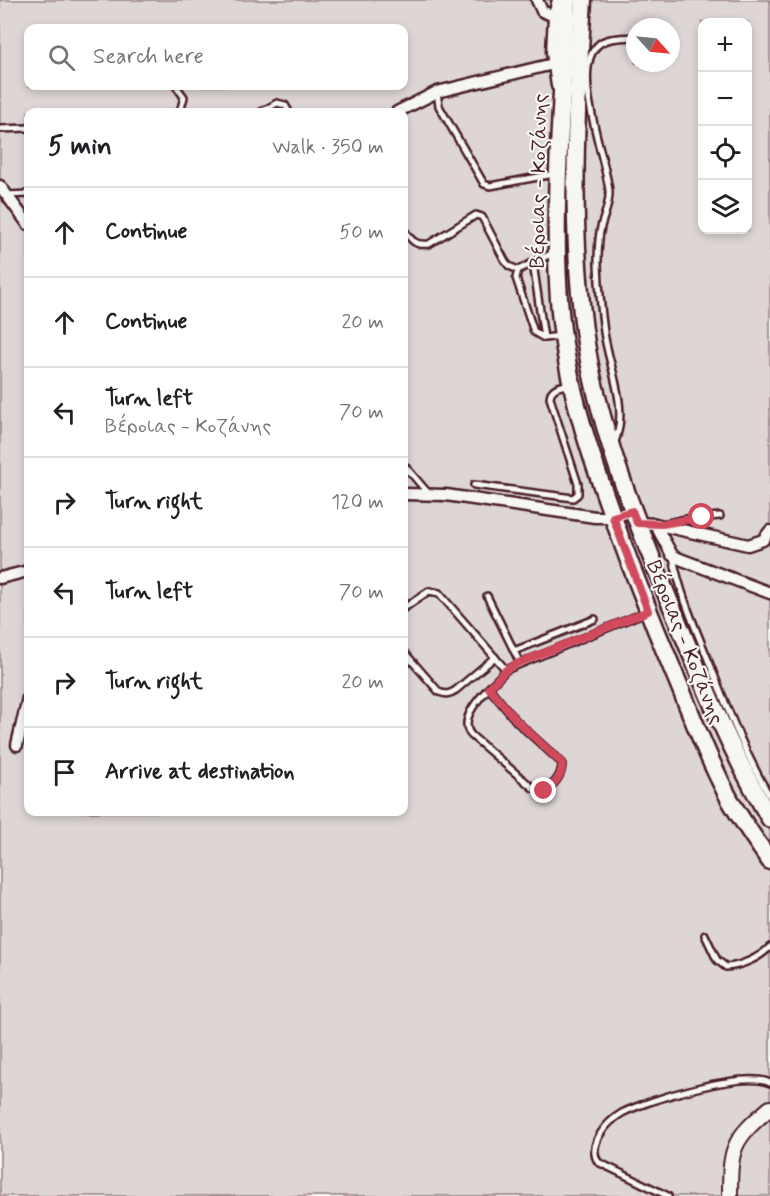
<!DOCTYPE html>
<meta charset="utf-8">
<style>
body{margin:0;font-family:Mynerve,sans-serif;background:#f2f2f2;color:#202124}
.controls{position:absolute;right:18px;top:18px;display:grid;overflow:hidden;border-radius:12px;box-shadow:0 3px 9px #0003}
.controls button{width:54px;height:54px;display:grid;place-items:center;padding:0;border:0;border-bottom:2px solid #e0e0e0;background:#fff;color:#202124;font:30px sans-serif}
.compass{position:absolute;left:626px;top:18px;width:54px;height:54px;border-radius:50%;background:#fff;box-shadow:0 3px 9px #0003;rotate:117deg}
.stop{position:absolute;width:18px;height:18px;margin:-14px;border:4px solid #d1495b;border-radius:50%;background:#fff}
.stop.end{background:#d1495b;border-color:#fff;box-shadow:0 2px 6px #0008}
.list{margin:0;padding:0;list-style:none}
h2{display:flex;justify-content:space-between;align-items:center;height:78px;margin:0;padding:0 24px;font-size:26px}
h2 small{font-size:20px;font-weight:400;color:#757577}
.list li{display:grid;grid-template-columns:39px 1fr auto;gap:18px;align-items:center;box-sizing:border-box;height:90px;padding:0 24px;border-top:2px solid #e0e0e0}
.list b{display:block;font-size:22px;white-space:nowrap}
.list p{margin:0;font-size:20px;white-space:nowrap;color:#757577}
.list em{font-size:20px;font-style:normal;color:#757577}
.icon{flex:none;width:33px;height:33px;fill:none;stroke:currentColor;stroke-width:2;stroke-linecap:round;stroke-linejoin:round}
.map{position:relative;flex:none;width:770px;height:1196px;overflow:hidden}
.search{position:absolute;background:#fff;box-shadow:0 3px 9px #0003;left:24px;top:24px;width:384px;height:66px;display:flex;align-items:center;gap:15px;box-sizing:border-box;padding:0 21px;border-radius:12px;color:#757577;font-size:22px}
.panel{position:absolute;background:#fff;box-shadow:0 3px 9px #0003;left:24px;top:108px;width:384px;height:708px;border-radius:12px}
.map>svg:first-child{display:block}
</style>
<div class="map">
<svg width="770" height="1196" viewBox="0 0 770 1196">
<rect width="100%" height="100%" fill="#f6f6f2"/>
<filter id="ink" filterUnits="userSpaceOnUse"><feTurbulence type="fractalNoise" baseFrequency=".0167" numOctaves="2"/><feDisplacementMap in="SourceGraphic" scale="12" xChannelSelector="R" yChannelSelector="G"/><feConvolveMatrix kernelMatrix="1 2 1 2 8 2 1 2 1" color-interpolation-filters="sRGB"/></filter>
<g filter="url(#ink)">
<path fill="#ddd6d5" stroke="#947a80" stroke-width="1.5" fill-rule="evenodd" d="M 0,0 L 770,0 L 770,1196 L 0,1196 ZM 702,22 L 748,22 L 748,230 L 702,230 ZM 635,27 L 671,27 L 671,63 L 635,63 ZM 28,28 L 404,28 L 404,86 L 28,86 ZM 28,112 L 404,112 L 404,812 L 28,812 Z"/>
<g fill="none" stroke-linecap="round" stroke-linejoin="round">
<g stroke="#4a1f2b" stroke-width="10">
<g id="service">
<path d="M 176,86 L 184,97 L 180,112"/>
<path d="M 437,92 L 439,106 L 484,184 L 490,186 L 554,174"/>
<path d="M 261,112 L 277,103 L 285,105 L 289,112"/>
<path d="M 0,129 L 28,128"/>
<path d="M 7,195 L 28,194"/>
<path d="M 404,230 C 411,240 415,246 429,244 L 476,215 L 482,217 L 505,261 L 509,266 L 518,270"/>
<path d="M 555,252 L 518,270 L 516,278 L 534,332 L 544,338 L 561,336"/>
<path d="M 533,263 L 544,338"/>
<path d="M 614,444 C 630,409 609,368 604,332 C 601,310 599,286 598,264 C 598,252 598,239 601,227 C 604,215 610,204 609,191 C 606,158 570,70 598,45 C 606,37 623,38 633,37"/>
<path d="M 404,465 L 428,493"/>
<path d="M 474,485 L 573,498 L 578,494 L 578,484 L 550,398 C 550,387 561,386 571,384"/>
<path d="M 663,524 L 686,519 L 720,516"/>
<path d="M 673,557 C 680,594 695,627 709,662 C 727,708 745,754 770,797"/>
<path d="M 487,596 L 520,663"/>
<path d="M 404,608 L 429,591 L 439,593 L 506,670"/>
<path d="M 514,651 L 595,619"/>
<path d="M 404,652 L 439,692 C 446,695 450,694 456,690 L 495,657"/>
<path d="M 489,688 L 517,722 L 562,763 C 562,776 554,785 544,791 L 533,788 L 472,736 C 453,717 493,685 506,670 L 646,612"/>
<path d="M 705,935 L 717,960 L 726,967 C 741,966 759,958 770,947"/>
<path d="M 668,1196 L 598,1162 C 587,1144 607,1122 622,1113 C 648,1100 744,1070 770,1083"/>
</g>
</g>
<g stroke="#4a1f2b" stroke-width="15">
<g id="minor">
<path d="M 537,0 L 542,11 L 554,16"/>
<path d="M 557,86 L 552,52 L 554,16 L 558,0"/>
<path d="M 397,112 L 437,92 L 553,64"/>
<path d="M 0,186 L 28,224"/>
<path d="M 404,494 L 446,495 L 595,517 L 613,517 L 632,511"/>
<path d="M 637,523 L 655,524 L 672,555 L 680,559 L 770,593"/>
<path d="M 655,524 L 748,545 L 763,540 L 770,531"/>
<path d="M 0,578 L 28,571"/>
<path d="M 17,745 L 28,698"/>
</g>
</g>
<g stroke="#4a1f2b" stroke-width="18">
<path id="tertiary" d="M 730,1196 C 730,1148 732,1140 770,1108"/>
</g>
<g stroke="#4a1f2b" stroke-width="21">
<g id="primary">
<path d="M 567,0 C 563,99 552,200 559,299 C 565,392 599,480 631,566 C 647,608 664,650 682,692 C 697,729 711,765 730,800 C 742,821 756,841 770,861"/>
<path d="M 583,0 C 576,109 570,221 584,330 C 597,426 636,521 673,610 C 702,681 731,752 770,819"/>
</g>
</g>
<path stroke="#4a1f2b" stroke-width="1.5" stroke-dasharray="1.5 4.5" stroke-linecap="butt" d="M 228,0 L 232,1"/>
<use href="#service" stroke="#f6f6f2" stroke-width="5"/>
<use href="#minor" stroke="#f6f6f2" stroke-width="10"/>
<use href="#tertiary" stroke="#f6f6f2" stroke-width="14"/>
<use href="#primary" stroke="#f6f6f2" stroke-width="16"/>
</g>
</g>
<g fill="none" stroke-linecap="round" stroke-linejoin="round" filter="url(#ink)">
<path stroke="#d1495b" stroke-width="8" d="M 544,791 C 554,785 563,776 562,763 L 518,722 L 489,688 L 506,670 L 516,664 L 648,611 L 613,517 L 632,511 L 637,523 L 662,524 L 702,517"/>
</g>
<g text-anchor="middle" stroke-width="4.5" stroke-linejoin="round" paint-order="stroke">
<g font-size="21" fill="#4a1f2b" stroke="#f6f6f2">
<text transform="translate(538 181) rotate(-89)" y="7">Βέροιας - Κοζάνης</text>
<text transform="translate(686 642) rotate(68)" y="7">Βέροιας - Κοζάνης</text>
</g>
</g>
</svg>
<div class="controls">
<button>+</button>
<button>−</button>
<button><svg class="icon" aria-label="locate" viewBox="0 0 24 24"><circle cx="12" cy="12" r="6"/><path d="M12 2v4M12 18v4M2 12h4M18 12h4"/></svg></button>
<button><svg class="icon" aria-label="layers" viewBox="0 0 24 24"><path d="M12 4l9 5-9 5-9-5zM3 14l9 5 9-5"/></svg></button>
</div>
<svg class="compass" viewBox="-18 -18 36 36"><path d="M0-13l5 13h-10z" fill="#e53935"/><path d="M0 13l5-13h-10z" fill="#757577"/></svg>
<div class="stop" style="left:702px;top:517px"></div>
<div class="stop end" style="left:544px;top:791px"></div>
<div class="search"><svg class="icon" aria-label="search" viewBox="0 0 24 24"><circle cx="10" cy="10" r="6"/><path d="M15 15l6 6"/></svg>Search here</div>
<section class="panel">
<h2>5 min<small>Walk · 350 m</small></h2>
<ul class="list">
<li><svg class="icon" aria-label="ahead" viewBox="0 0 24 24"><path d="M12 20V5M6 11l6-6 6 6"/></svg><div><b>Continue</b></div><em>50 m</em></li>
<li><svg class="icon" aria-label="ahead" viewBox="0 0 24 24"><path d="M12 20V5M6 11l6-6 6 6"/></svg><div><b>Continue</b></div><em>20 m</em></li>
<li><svg class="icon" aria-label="left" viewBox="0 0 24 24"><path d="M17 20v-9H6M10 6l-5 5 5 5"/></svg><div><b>Turn left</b><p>Βέροιας - Κοζάνης</p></div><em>70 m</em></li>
<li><svg class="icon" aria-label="right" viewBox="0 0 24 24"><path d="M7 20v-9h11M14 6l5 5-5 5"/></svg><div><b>Turn right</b></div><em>120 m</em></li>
<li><svg class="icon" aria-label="left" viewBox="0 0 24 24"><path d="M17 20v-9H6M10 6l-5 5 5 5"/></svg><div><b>Turn left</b></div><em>70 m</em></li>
<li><svg class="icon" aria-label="right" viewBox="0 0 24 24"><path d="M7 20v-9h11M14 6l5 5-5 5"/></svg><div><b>Turn right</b></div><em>20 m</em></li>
<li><svg class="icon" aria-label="arrive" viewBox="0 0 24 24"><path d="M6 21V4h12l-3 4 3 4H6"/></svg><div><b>Arrive at destination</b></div></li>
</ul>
</section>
</div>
